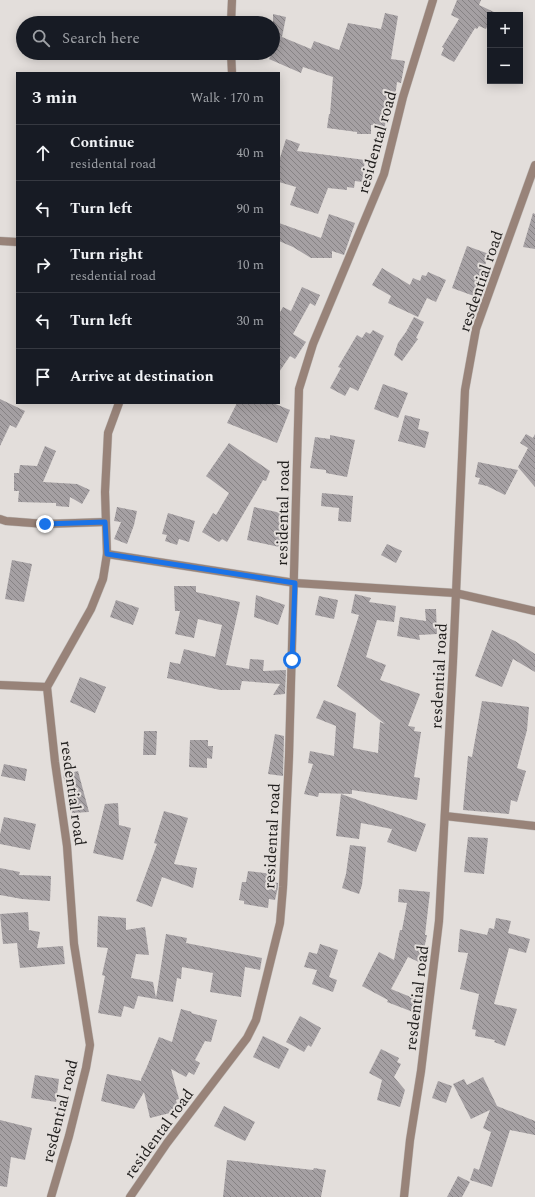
<!DOCTYPE html>
<meta charset="utf-8">
<style>
body{margin:0;font-family:Spectral,serif;background:#242831;color:#f1f3f6}
.controls{position:absolute;right:12px;top:12px;display:grid;overflow:hidden;border-radius:0px;box-shadow:0 2px 10px #0003}
.controls button{width:36px;height:36px;display:grid;place-items:center;padding:0;border:0;border-bottom:1px solid #363941;background:#171b24;color:#f1f3f6;font:20px sans-serif}
.stop{position:absolute;width:12px;height:12px;margin:-9px;border:3px solid #1a73e8;border-radius:50%;background:#fff}
.stop.end{background:#1a73e8;border-color:#fff;box-shadow:0 1px 4px #0008}
.list{margin:0;padding:0;list-style:none}
h2{display:flex;justify-content:space-between;align-items:center;height:52px;margin:0;padding:0 16px;font-size:17px}
h2 small{font-size:13px;font-weight:400;color:#9ea1a6}
.list li{display:grid;grid-template-columns:26px 1fr auto;gap:12px;align-items:center;box-sizing:border-box;height:56px;padding:0 16px;border-top:1px solid #363941}
.list b{display:block;font-size:15px;white-space:nowrap}
.list p{margin:0;font-size:13px;white-space:nowrap;color:#9ea1a6}
.list em{font-size:13px;font-style:normal;color:#9ea1a6}
.icon{flex:none;width:22px;height:22px;fill:none;stroke:currentColor;stroke-width:2;stroke-linecap:round;stroke-linejoin:round}
.map{position:relative;flex:none;width:535px;height:1197px;overflow:hidden}
.search{position:absolute;background:#171b24;box-shadow:0 2px 10px #0003;left:16px;top:16px;width:264px;height:44px;display:flex;align-items:center;gap:10px;box-sizing:border-box;padding:0 14px;border-radius:22px;color:#9ea1a6;font-size:15px}
.panel{position:absolute;background:#171b24;box-shadow:0 2px 10px #0003;left:16px;top:72px;width:264px;height:332px;border-radius:0px}
.map>svg:first-child{display:block}
</style>
<div class="map">
<svg width="535" height="1197" viewBox="0 0 535 1197">
<defs>
<pattern id="building-back-hatch" width="6" height="6" patternUnits="userSpaceOnUse"><rect width="6" height="6" fill="#a5a0a3"/><path d="M-1 5l2 2M0 0l6 6M5-1l2 2" fill="none" stroke="#868284"/></pattern>
</defs>
<rect width="100%" height="100%" fill="#e3dedb"/>
<g fill="url(#building-back-hatch)">
<path d="M 457,0 L 481,0 L 479,5 L 494,12 L 492,15 L 490,15 L 490,20 L 486,29 L 479,26 L 477,29 L 475,28 L 454,62 L 441,55 L 444,48 L 442,47 L 459,19 L 451,15 Z"/>
<path d="M 385,13 L 398,16 L 391,59 L 405,61 L 401,83 L 397,82 L 394,105 L 387,104 L 385,127 L 371,125 L 371,134 L 357,134 L 357,132 L 327,128 L 329,114 L 330,114 L 333,77 L 303,67 L 301,73 L 269,59 L 272,53 L 273,53 L 273,14 L 286,17 L 282,37 L 311,49 L 314,41 L 339,50 L 348,23 L 381,29 Z"/>
<path d="M 286,139 L 300,144 L 297,151 L 365,160 L 362,182 L 355,181 L 354,188 L 347,187 L 347,190 L 328,188 L 318,214 L 290,205 L 296,187 L 279,182 L 279,161 Z"/>
<path d="M 533,213 L 535,214 L 535,249 L 523,247 Z"/>
<path d="M 329,214 L 355,223 L 344,255 L 332,251 L 332,258 L 311,258 L 293,247 L 279,241 L 279,223 L 321,238 Z"/>
<path d="M 467,246 L 489,254 L 474,296 L 452,288 Z"/>
<path d="M 382,268 L 410,285 L 413,278 L 420,281 L 422,275 L 426,276 L 428,272 L 446,280 L 436,302 L 427,298 L 418,317 L 388,303 L 391,296 L 372,285 Z"/>
<path d="M 302,287 L 320,295 L 315,306 L 310,303 L 293,334 L 306,342 L 295,359 L 290,356 L 279,372 L 279,314 L 283,307 L 291,311 Z"/>
<path d="M 414,317 L 424,322 L 416,338 L 418,339 L 402,361 L 394,355 L 398,343 L 406,332 Z"/>
<path d="M 373,330 L 384,336 L 358,391 L 350,387 L 345,396 L 330,388 L 341,368 L 338,367 L 357,335 L 362,338 L 366,332 L 370,334 Z"/>
<path d="M 383,384 L 408,393 L 398,418 L 374,409 Z"/>
<path d="M 0,399 L 25,411 L 16,428 L 10,425 L 0,446 Z"/>
<path d="M 237,403 L 273,403 L 290,410 L 277,443 L 227,423 Z"/>
<path d="M 405,415 L 420,419 L 418,429 L 429,432 L 425,448 L 398,441 Z"/>
<path d="M 526,434 L 533,438 L 535,434 L 535,487 L 518,467 L 528,448 L 520,443 Z"/>
<path d="M 330,435 L 355,440 L 347,477 L 326,473 L 326,470 L 310,468 L 315,437 L 330,439 Z"/>
<path d="M 229,443 L 270,471 L 266,481 L 263,480 L 262,482 L 227,542 L 222,539 L 219,542 L 202,532 L 213,513 L 216,515 L 229,493 L 206,476 Z"/>
<path d="M 45,446 L 56,451 L 43,482 L 77,484 L 90,490 L 82,504 L 70,497 L 69,507 L 56,506 L 56,503 L 18,502 L 19,491 L 14,491 L 14,473 L 19,473 L 20,465 L 37,466 Z"/>
<path d="M 478,462 L 518,470 L 505,495 L 487,486 L 478,484 L 480,478 L 475,477 Z"/>
<path d="M 322,493 L 353,496 L 351,522 L 338,521 L 339,508 L 321,506 Z"/>
<path d="M 117,507 L 137,511 L 134,525 L 127,544 L 114,539 L 121,522 L 114,521 Z"/>
<path d="M 254,507 L 290,515 L 284,548 L 247,540 Z"/>
<path d="M 168,513 L 195,521 L 189,542 L 179,539 L 177,545 L 165,541 L 167,535 L 162,534 Z"/>
<path d="M 387,544 L 402,551 L 396,563 L 381,555 Z"/>
<path d="M 12,560 L 32,564 L 24,602 L 5,599 Z"/>
<path d="M 174,586 L 196,586 L 196,592 L 240,602 L 226,665 L 249,669 L 250,659 L 264,660 L 263,671 L 286,670 L 285,694 L 273,695 L 280,684 L 242,681 L 240,690 L 220,690 L 167,678 L 170,662 L 180,664 L 184,649 L 215,657 L 222,625 L 198,619 L 194,638 L 175,634 L 180,611 L 175,611 Z"/>
<path d="M 355,594 L 371,598 L 369,602 L 396,606 L 394,622 L 377,620 L 366,657 L 386,665 L 380,680 L 420,694 L 408,726 L 415,727 L 414,731 L 421,732 L 414,777 L 420,778 L 417,800 L 352,790 L 352,794 L 319,793 L 318,797 L 304,794 L 313,764 L 308,763 L 310,751 L 334,756 L 336,726 L 316,718 L 324,700 L 356,713 L 353,748 L 378,753 L 380,722 L 385,724 L 337,686 L 359,615 L 351,613 Z"/>
<path d="M 256,595 L 285,605 L 278,625 L 254,617 Z"/>
<path d="M 319,596 L 338,600 L 334,619 L 315,615 Z"/>
<path d="M 116,600 L 139,608 L 133,625 L 110,617 Z"/>
<path d="M 425,609 L 436,609 L 437,634 L 419,635 L 420,640 L 397,636 L 400,617 L 426,621 Z"/>
<path d="M 492,630 L 515,641 L 535,654 L 535,672 L 513,659 L 502,687 L 475,676 Z"/>
<path d="M 80,677 L 106,687 L 95,713 L 70,702 Z"/>
<path d="M 482,701 L 529,707 L 527,730 L 517,768 L 526,771 L 517,802 L 511,800 L 509,814 L 463,810 L 468,756 L 472,757 Z"/>
<path d="M 144,731 L 157,731 L 156,755 L 143,755 Z"/>
<path d="M 275,734 L 284,736 L 283,776 L 268,774 Z"/>
<path d="M 190,740 L 208,740 L 208,746 L 213,746 L 212,759 L 207,758 L 207,768 L 189,767 Z"/>
<path d="M 4,764 L 27,769 L 25,781 L 1,776 Z"/>
<path d="M 78,771 L 89,812 L 72,813 L 71,803 L 63,775 Z"/>
<path d="M 341,794 L 426,824 L 416,852 L 387,842 L 392,829 L 361,823 L 359,839 L 336,836 Z"/>
<path d="M 118,803 L 119,825 L 131,828 L 123,860 L 93,853 L 105,804 Z"/>
<path d="M 164,811 L 188,818 L 174,864 L 197,868 L 193,888 L 162,877 L 152,907 L 136,901 L 157,844 L 154,843 Z"/>
<path d="M 4,817 L 36,824 L 30,850 L 0,844 L 0,834 Z"/>
<path d="M 468,837 L 488,838 L 484,874 L 464,872 Z"/>
<path d="M 350,845 L 366,847 L 362,885 L 359,894 L 342,888 L 346,874 Z"/>
<path d="M 0,868 L 20,872 L 19,875 L 51,876 L 50,901 L 22,899 L 0,895 Z"/>
<path d="M 248,871 L 273,874 L 272,882 L 278,883 L 278,887 L 275,900 L 269,899 L 268,908 L 244,904 L 244,901 L 239,900 L 242,882 L 246,882 Z"/>
<path d="M 399,889 L 430,892 L 425,935 L 427,935 L 421,963 L 408,957 L 391,989 L 418,1000 L 413,1012 L 387,1002 L 388,1000 L 362,986 L 379,952 L 394,960 L 400,930 L 402,930 L 407,903 L 398,902 Z"/>
<path d="M 28,912 L 29,930 L 40,932 L 37,948 L 63,946 L 65,964 L 20,968 L 17,943 L 3,944 L 0,914 Z"/>
<path d="M 98,916 L 126,918 L 126,930 L 145,927 L 149,955 L 136,954 L 131,978 L 153,982 L 156,998 L 166,934 L 187,938 L 186,943 L 262,958 L 260,970 L 245,967 L 241,997 L 210,992 L 213,973 L 182,967 L 181,979 L 177,978 L 173,1002 L 138,996 L 134,1009 L 124,1006 L 121,1017 L 98,1013 L 105,976 L 102,975 L 108,948 L 97,947 Z"/>
<path d="M 496,918 L 511,921 L 508,933 L 530,939 L 526,953 L 509,948 L 494,1004 L 517,1009 L 505,1046 L 494,1042 L 495,1040 L 475,1036 L 476,1030 L 472,1029 L 479,994 L 460,989 L 468,953 L 458,952 L 460,929 L 487,935 L 489,928 L 494,929 Z"/>
<path d="M 320,944 L 338,950 L 329,977 L 337,980 L 333,992 L 312,984 L 317,970 L 304,967 L 309,952 L 317,954 Z"/>
<path d="M 181,1009 L 192,1012 L 191,1013 L 217,1020 L 211,1042 L 205,1041 L 195,1060 L 200,1063 L 194,1075 L 189,1072 L 186,1077 L 171,1069 L 179,1099 L 176,1100 L 178,1108 L 170,1111 L 170,1113 L 150,1118 L 144,1092 L 134,1109 L 101,1101 L 107,1074 L 141,1081 L 141,1079 L 146,1069 L 159,1037 L 172,1042 Z"/>
<path d="M 300,1016 L 321,1028 L 311,1047 L 308,1045 L 304,1052 L 286,1042 Z"/>
<path d="M 263,1036 L 289,1049 L 279,1069 L 253,1057 Z"/>
<path d="M 381,1049 L 399,1058 L 397,1062 L 401,1064 L 394,1077 L 405,1090 L 400,1107 L 377,1100 L 382,1080 L 369,1073 Z"/>
<path d="M 35,1075 L 59,1079 L 56,1102 L 31,1098 Z"/>
<path d="M 483,1077 L 497,1106 L 535,1121 L 535,1135 L 510,1130 L 492,1187 L 470,1180 L 474,1168 L 479,1170 L 491,1132 L 483,1128 L 490,1110 L 471,1119 L 453,1084 L 464,1079 L 467,1085 Z"/>
<path d="M 438,1081 L 452,1086 L 446,1103 L 432,1098 Z"/>
<path d="M 224,1106 L 255,1122 L 245,1141 L 214,1126 Z"/>
<path d="M 0,1120 L 32,1128 L 25,1160 L 11,1157 L 7,1187 L 0,1186 Z"/>
<path d="M 227,1160 L 313,1170 L 314,1168 L 326,1170 L 321,1197 L 223,1197 Z"/>
<path d="M 458,1176 L 470,1182 L 462,1197 L 447,1197 Z"/>
</g>
<g fill="none" stroke-linecap="round" stroke-linejoin="round">
<g stroke="#c0bcb9" stroke-width="9">
<g id="minor">
<path d="M 231,23 L 232,0"/>
<path d="M 231,53 L 232,73"/>
<path d="M 0,241 L 17,242"/>
<path d="M 0,519 L 6,521 L 45,524 L 105,522"/>
<path d="M 107,554 L 295,583 L 455,593 L 535,611"/>
<path d="M 0,685 L 47,687"/>
<path d="M 445,816 L 535,826"/>
<path d="M 51,1197 L 69,1136 L 86,1068 L 90,1045 L 74,944 L 67,846 L 55,762 L 47,687 L 91,609 L 103,579 L 107,554 L 105,492 L 108,433 L 119,403"/>
<path d="M 130,1197 L 167,1143 L 247,1038 L 256,1020 L 280,923 L 283,887 L 289,756 L 299,389 L 313,344 L 384,174 L 403,97 L 433,0"/>
<path d="M 404,1197 L 410,1140 L 421,1071 L 439,921 L 453,661 L 465,390 L 476,329 L 535,165"/>
</g>
</g>
<use href="#minor" stroke="#988379" stroke-width="8"/>
</g>
<g fill="none" stroke-linecap="round" stroke-linejoin="round">
<path stroke="#1a73e8" stroke-width="5" d="M 45,524 L 105,522 L 107,554 L 295,583 L 292,660"/>
</g>
<g text-anchor="middle" stroke-width="4" stroke-linejoin="round" paint-order="stroke">
<g font-size="16" fill="#22201f" stroke="#e3dedb">
<text transform="translate(376 142) rotate(-74)" y="6">residental road</text>
<text transform="translate(480 281) rotate(-71)" y="6">resdential road</text>
<text transform="translate(282 513) rotate(-89)" y="6">residental road</text>
<text transform="translate(438 676) rotate(-87)" y="6">resdential road</text>
<text transform="translate(74 793) rotate(82)" y="6">resdential road</text>
<text transform="translate(271 836) rotate(-87)" y="6">residental road</text>
<text transform="translate(416 998) rotate(-83)" y="6">resdential road</text>
<text transform="translate(59 1111) rotate(-76)" y="6">resdential road</text>
<text transform="translate(158 1133) rotate(-54)" y="6">residental road</text>
</g>
</g>
</svg>
<div class="controls">
<button>+</button>
<button>−</button>
</div>
<div class="stop" style="left:292px;top:660px"></div>
<div class="stop end" style="left:45px;top:524px"></div>
<div class="search"><svg class="icon" aria-label="search" viewBox="0 0 24 24"><circle cx="10" cy="10" r="6"/><path d="M15 15l6 6"/></svg>Search here</div>
<section class="panel">
<h2>3 min<small>Walk · 170 m</small></h2>
<ul class="list">
<li><svg class="icon" aria-label="ahead" viewBox="0 0 24 24"><path d="M12 20V5M6 11l6-6 6 6"/></svg><div><b>Continue</b><p>residental road</p></div><em>40 m</em></li>
<li><svg class="icon" aria-label="left" viewBox="0 0 24 24"><path d="M17 20v-9H6M10 6l-5 5 5 5"/></svg><div><b>Turn left</b></div><em>90 m</em></li>
<li><svg class="icon" aria-label="right" viewBox="0 0 24 24"><path d="M7 20v-9h11M14 6l5 5-5 5"/></svg><div><b>Turn right</b><p>resdential road</p></div><em>10 m</em></li>
<li><svg class="icon" aria-label="left" viewBox="0 0 24 24"><path d="M17 20v-9H6M10 6l-5 5 5 5"/></svg><div><b>Turn left</b></div><em>30 m</em></li>
<li><svg class="icon" aria-label="arrive" viewBox="0 0 24 24"><path d="M6 21V4h12l-3 4 3 4H6"/></svg><div><b>Arrive at destination</b></div></li>
</ul>
</section>
</div>
